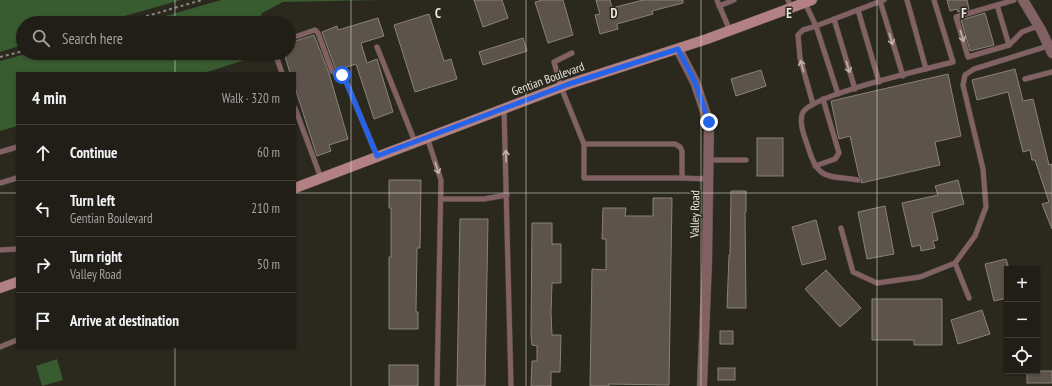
<!DOCTYPE html>
<meta charset="utf-8">
<style>
body{margin:0;font-family:"PT Sans Narrow",sans-serif;background:#28271f;color:#f1f3f6}
.controls{position:absolute;right:12px;bottom:12px;display:grid;overflow:hidden;border-radius:0px;box-shadow:0 1px 3px #0004}
.controls button{width:36px;height:36px;display:grid;place-items:center;padding:0;border:0;border-bottom:1px solid #3d3c35;background:#201e16;color:#f1f3f6;font:20px sans-serif}
.stop{position:absolute;width:12px;height:12px;margin:-9px;border:3px solid #2563eb;border-radius:50%;background:#fff}
.stop.end{background:#2563eb;border-color:#fff;box-shadow:0 1px 4px #0008}
.list{margin:0;padding:0;list-style:none}
h2{display:flex;justify-content:space-between;align-items:center;height:52px;margin:0;padding:0 16px;font-size:17px}
h2 small{font-size:13px;font-weight:400;color:#a2a2a1}
.list li{display:grid;grid-template-columns:26px 1fr auto;gap:12px;align-items:center;box-sizing:border-box;height:56px;padding:0 16px;border-top:1px solid #3d3c35}
.list b{display:block;font-size:15px;white-space:nowrap}
.list p{margin:0;font-size:13px;white-space:nowrap;color:#a2a2a1}
.list em{font-size:13px;font-style:normal;color:#a2a2a1}
.icon{flex:none;width:22px;height:22px;fill:none;stroke:currentColor;stroke-width:2;stroke-linecap:round;stroke-linejoin:round}
.map{position:relative;flex:none;width:1052px;height:386px;overflow:hidden}
.search{position:absolute;background:#201e16;box-shadow:0 1px 3px #0004;left:16px;top:16px;width:280px;height:44px;display:flex;align-items:center;gap:10px;box-sizing:border-box;padding:0 14px;border-radius:22px;color:#a2a2a1;font-size:15px}
.panel{position:absolute;background:#201e16;box-shadow:0 1px 3px #0004;left:16px;top:72px;width:280px;height:276px;border-radius:0px}
.map>svg:first-child{display:block}
</style>
<div class="map">
<svg width="1052" height="386" viewBox="0 0 1052 386">
<rect width="100%" height="100%" fill="#2b281e"/>
<g fill="#385b2f">
<path d="M 0,0 L 181,0 L 100,23 L 23,23 L 23,45 L 0,52 Z"/>
<path d="M 221,0 L 381,0 L 283,2 L 262,13 L 257,23 L 141,23 Z"/>
<path d="M 29,53 L 254,53 L 251,58 L 204,73 L 17,73 L 17,126 L 0,131 L 0,61 Z"/>
<path d="M 57,359 L 63,380 L 42,386 L 36,366 Z"/>
</g>
<g fill="#5c544b" stroke="#8a8278">
<path d="M 474,0 L 502,0 L 508,18 L 483,27 Z"/>
<path d="M 543,0 L 563,0 L 573,35 L 548,43 L 535,2 Z"/>
<path d="M 596,0 L 610,0 L 612,8 L 643,0 L 683,0 L 683,3 L 652,11 L 653,14 L 617,24 L 618,29 L 600,34 L 595,15 L 600,14 Z"/>
<path d="M 947,0 L 967,0 L 969,9 L 958,12 L 957,9 L 950,11 Z"/>
<path d="M 985,13 L 994,45 L 970,51 L 961,20 Z"/>
<path d="M 429,14 L 444,61 L 451,59 L 457,79 L 415,92 L 394,25 Z"/>
<path d="M 378,18 L 384,36 L 361,43 L 367,63 L 377,59 L 393,112 L 374,119 L 356,64 L 338,70 L 335,68 L 322,32 L 337,26 L 338,30 Z"/>
<path d="M 314,35 L 329,73 L 348,139 L 329,145 L 331,151 L 317,156 L 295,88 L 295,73 L 290,73 L 284,53 L 289,53 L 289,43 Z"/>
<path d="M 523,38 L 527,51 L 483,65 L 479,52 Z"/>
<path d="M 1015,69 L 1023,101 L 1033,99 L 1049,165 L 1052,164 L 1052,229 L 1042,204 L 1049,202 L 1035,160 L 1032,160 L 1030,150 L 1023,152 L 1008,92 L 977,100 L 972,80 Z"/>
<path d="M 761,70 L 766,86 L 736,96 L 731,79 Z"/>
<path d="M 948,74 L 961,136 L 935,142 L 940,165 L 861,183 L 862,179 L 859,176 L 850,136 L 839,139 L 831,101 Z"/>
<rect x="757" y="138" width="26" height="38"/>
<path d="M 389,180 L 421,180 L 420,248 L 417,248 L 416,312 L 418,312 L 418,329 L 389,329 L 389,257 L 391,257 L 391,208 L 389,208 Z"/>
<path d="M 958,180 L 964,204 L 932,213 L 938,240 L 933,241 L 935,248 L 921,251 L 920,245 L 912,247 L 902,203 L 938,195 L 935,186 Z"/>
<path d="M 731,191 L 746,191 L 746,212 L 745,212 L 746,308 L 727,308 L 729,255 L 730,255 Z"/>
<path d="M 653,198 L 672,198 L 669,385 L 609,384 L 609,386 L 590,386 L 592,269 L 606,270 L 606,239 L 602,239 L 603,208 L 626,208 L 625,216 L 653,216 Z"/>
<path d="M 885,206 L 894,254 L 867,259 L 858,212 Z"/>
<path d="M 460,219 L 488,219 L 485,386 L 457,386 Z"/>
<path d="M 816,220 L 826,259 L 802,265 L 792,227 Z"/>
<path d="M 532,223 L 552,223 L 552,244 L 561,244 L 561,283 L 552,283 L 551,313 L 552,335 L 561,335 L 560,372 L 551,372 L 551,386 L 531,386 L 532,361 L 537,361 L 537,346 L 532,345 L 531,335 Z"/>
<path d="M 1006,259 L 1009,269 L 1007,269 L 1007,298 L 994,301 L 985,264 Z"/>
<path d="M 826,270 L 861,308 L 840,327 L 805,289 Z"/>
<path d="M 872,299 L 942,299 L 942,345 L 914,345 L 914,340 L 872,340 Z"/>
<path d="M 982,310 L 990,334 L 958,344 L 951,320 Z"/>
<rect x="720" y="331" width="13" height="13"/>
<rect x="389" y="365" width="29" height="21"/>
<rect x="718" y="368" width="17" height="12"/>
<rect x="1027" y="371" width="25" height="12"/>
</g>
<g fill="none" stroke-linecap="round" stroke-linejoin="round">
<g stroke="#464339" stroke-width="6">
<g id="service">
<path d="M 717,0 L 730,31"/>
<path d="M 788,0 L 791,8"/>
<path d="M 907,0 L 926,69"/>
<path d="M 1014,0 L 956,17 L 968,57 L 1009,45 L 1022,32 L 1038,26"/>
<path d="M 880,1 L 903,76"/>
<path d="M 805,3 L 816,26 L 884,0"/>
<path d="M 997,5 L 1009,45"/>
<path d="M 719,6 L 734,0"/>
<path d="M 858,10 L 879,82"/>
<path d="M 834,19 L 855,89"/>
<path d="M 289,39 L 312,31 L 315,30 L 318,33 L 332,71 L 345,79 L 377,156"/>
<path d="M 377,47 L 415,142"/>
<path d="M 275,53 L 282,73"/>
<path d="M 572,53 L 554,62 L 561,87 L 584,144 L 675,144 L 680,147 L 682,151 L 682,178 L 584,178 L 584,144"/>
<path d="M 1025,79 L 1052,72"/>
<path d="M 813,104 L 800,58 L 798,35 L 803,30 L 816,26 L 838,94"/>
<path d="M 295,108 L 321,178"/>
<path d="M 504,108 L 511,386"/>
<path d="M 427,137 L 441,180 L 437,386"/>
<path d="M 0,152 L 17,147"/>
<path d="M 709,160 L 746,160"/>
<path d="M 815,166 L 835,159 L 839,153 L 823,99"/>
<path d="M 682,178 L 708,179"/>
<path d="M 858,180 C 827,175 818,181 808,147 C 805,138 798,122 803,112 C 814,94 927,69 953,62 L 934,0"/>
<path d="M 0,183 L 17,178"/>
<path d="M 441,199 L 484,199 L 507,195"/>
<path d="M 841,228 L 853,272 L 877,283 L 920,277 L 955,263 L 975,236 L 986,207 L 983,169 L 963,85 L 965,75 L 974,69 L 1048,46"/>
<path d="M 0,250 L 17,249"/>
<path d="M 955,263 L 969,298"/>
<path d="M 0,347 L 17,340"/>
</g>
</g>
<g stroke="#464339" stroke-width="11">
<path id="minor" d="M 678,49 L 695,82 L 709,123 L 707,262 L 702,386"/>
</g>
<g stroke="#464339" stroke-width="11">
<path id="tertiary" d="M 1023,0 L 1041,30 L 1052,53"/>
</g>
<g stroke="#464339" stroke-width="11">
<g id="secondary">
<path d="M 295,188 L 569,84 L 707,39 L 812,0"/>
<path d="M 0,288 L 17,282"/>
</g>
</g>
<g stroke="#8a877f" stroke-width="2" stroke-dasharray="3 3" stroke-linecap="butt">
<path d="M 123,23 L 202,0"/>
<path d="M 0,57 L 23,51"/>
</g>
<use href="#service" stroke="#816163" stroke-width="5"/>
<use href="#minor" stroke="#816163" stroke-width="10"/>
<use href="#tertiary" stroke="#816163" stroke-width="10"/>
<use href="#secondary" stroke="#b38184" stroke-width="10"/>
</g>
<defs><path id="oneway-shaft" d="M-6 0H5M1.5-3L5.5 0L1.5 3" fill="none" stroke-width="1.6" stroke-linecap="round" stroke-linejoin="round"/></defs>
<g stroke="#bfb1ae">
<use href="#oneway-shaft" transform="translate(962 36) rotate(73)"/>
<use href="#oneway-shaft" transform="translate(891 39) rotate(73)"/>
<use href="#oneway-shaft" transform="translate(802 66) rotate(-105)"/>
<use href="#oneway-shaft" transform="translate(848 67) rotate(73)"/>
<use href="#oneway-shaft" transform="translate(506 156) rotate(-92)"/>
<use href="#oneway-shaft" transform="translate(437 168) rotate(72)"/>
</g>
<g fill="none" stroke-linecap="round" stroke-linejoin="round">
<path stroke="#2563eb" stroke-width="5" d="M 342,75 L 345,79 L 377,156 L 569,84 L 678,49 L 695,82 L 709,122"/>
</g>
<path fill="none" stroke="#e9e7e0" stroke-width="1" stroke-opacity="0.55" d="M 175,0 L 175,23M 351,0 L 351,386M 526,0 L 526,386M 701,0 L 701,386M 877,0 L 877,386M 175,53 L 175,73M 0,193 L 17,193M 295,193 L 1052,193M 175,347 L 175,386"/>
<g text-anchor="middle" stroke-width="3" stroke-linejoin="round" paint-order="stroke">
<g font-size="12" fill="#e9e7e0" stroke="#2b281e">
<text transform="translate(548 79) rotate(-20)" y="4">Gentian Boulevard</text>
<text transform="translate(695 214) rotate(-89)" y="4">Valley Road</text>
</g>
</g>
<g font-size="13" text-anchor="middle" font-weight="bold" fill="#e9e7e0" stroke="#2b281e" stroke-width="3" stroke-linejoin="round" paint-order="stroke">
<text x="438" y="18">C</text>
<text x="614" y="18">D</text>
<text x="789" y="18">E</text>
<text x="964" y="18">F</text>
</g>
</svg>
<div class="controls">
<button>+</button>
<button>−</button>
<button><svg class="icon" aria-label="locate" viewBox="0 0 24 24"><circle cx="12" cy="12" r="6"/><path d="M12 2v4M12 18v4M2 12h4M18 12h4"/></svg></button>
</div>
<div class="stop" style="left:342px;top:75px"></div>
<div class="stop end" style="left:709px;top:122px"></div>
<div class="search"><svg class="icon" aria-label="search" viewBox="0 0 24 24"><circle cx="10" cy="10" r="6"/><path d="M15 15l6 6"/></svg>Search here</div>
<section class="panel">
<h2>4 min<small>Walk · 320 m</small></h2>
<ul class="list">
<li><svg class="icon" aria-label="ahead" viewBox="0 0 24 24"><path d="M12 20V5M6 11l6-6 6 6"/></svg><div><b>Continue</b></div><em>60 m</em></li>
<li><svg class="icon" aria-label="left" viewBox="0 0 24 24"><path d="M17 20v-9H6M10 6l-5 5 5 5"/></svg><div><b>Turn left</b><p>Gentian Boulevard</p></div><em>210 m</em></li>
<li><svg class="icon" aria-label="right" viewBox="0 0 24 24"><path d="M7 20v-9h11M14 6l5 5-5 5"/></svg><div><b>Turn right</b><p>Valley Road</p></div><em>50 m</em></li>
<li><svg class="icon" aria-label="arrive" viewBox="0 0 24 24"><path d="M6 21V4h12l-3 4 3 4H6"/></svg><div><b>Arrive at destination</b></div></li>
</ul>
</section>
</div>
